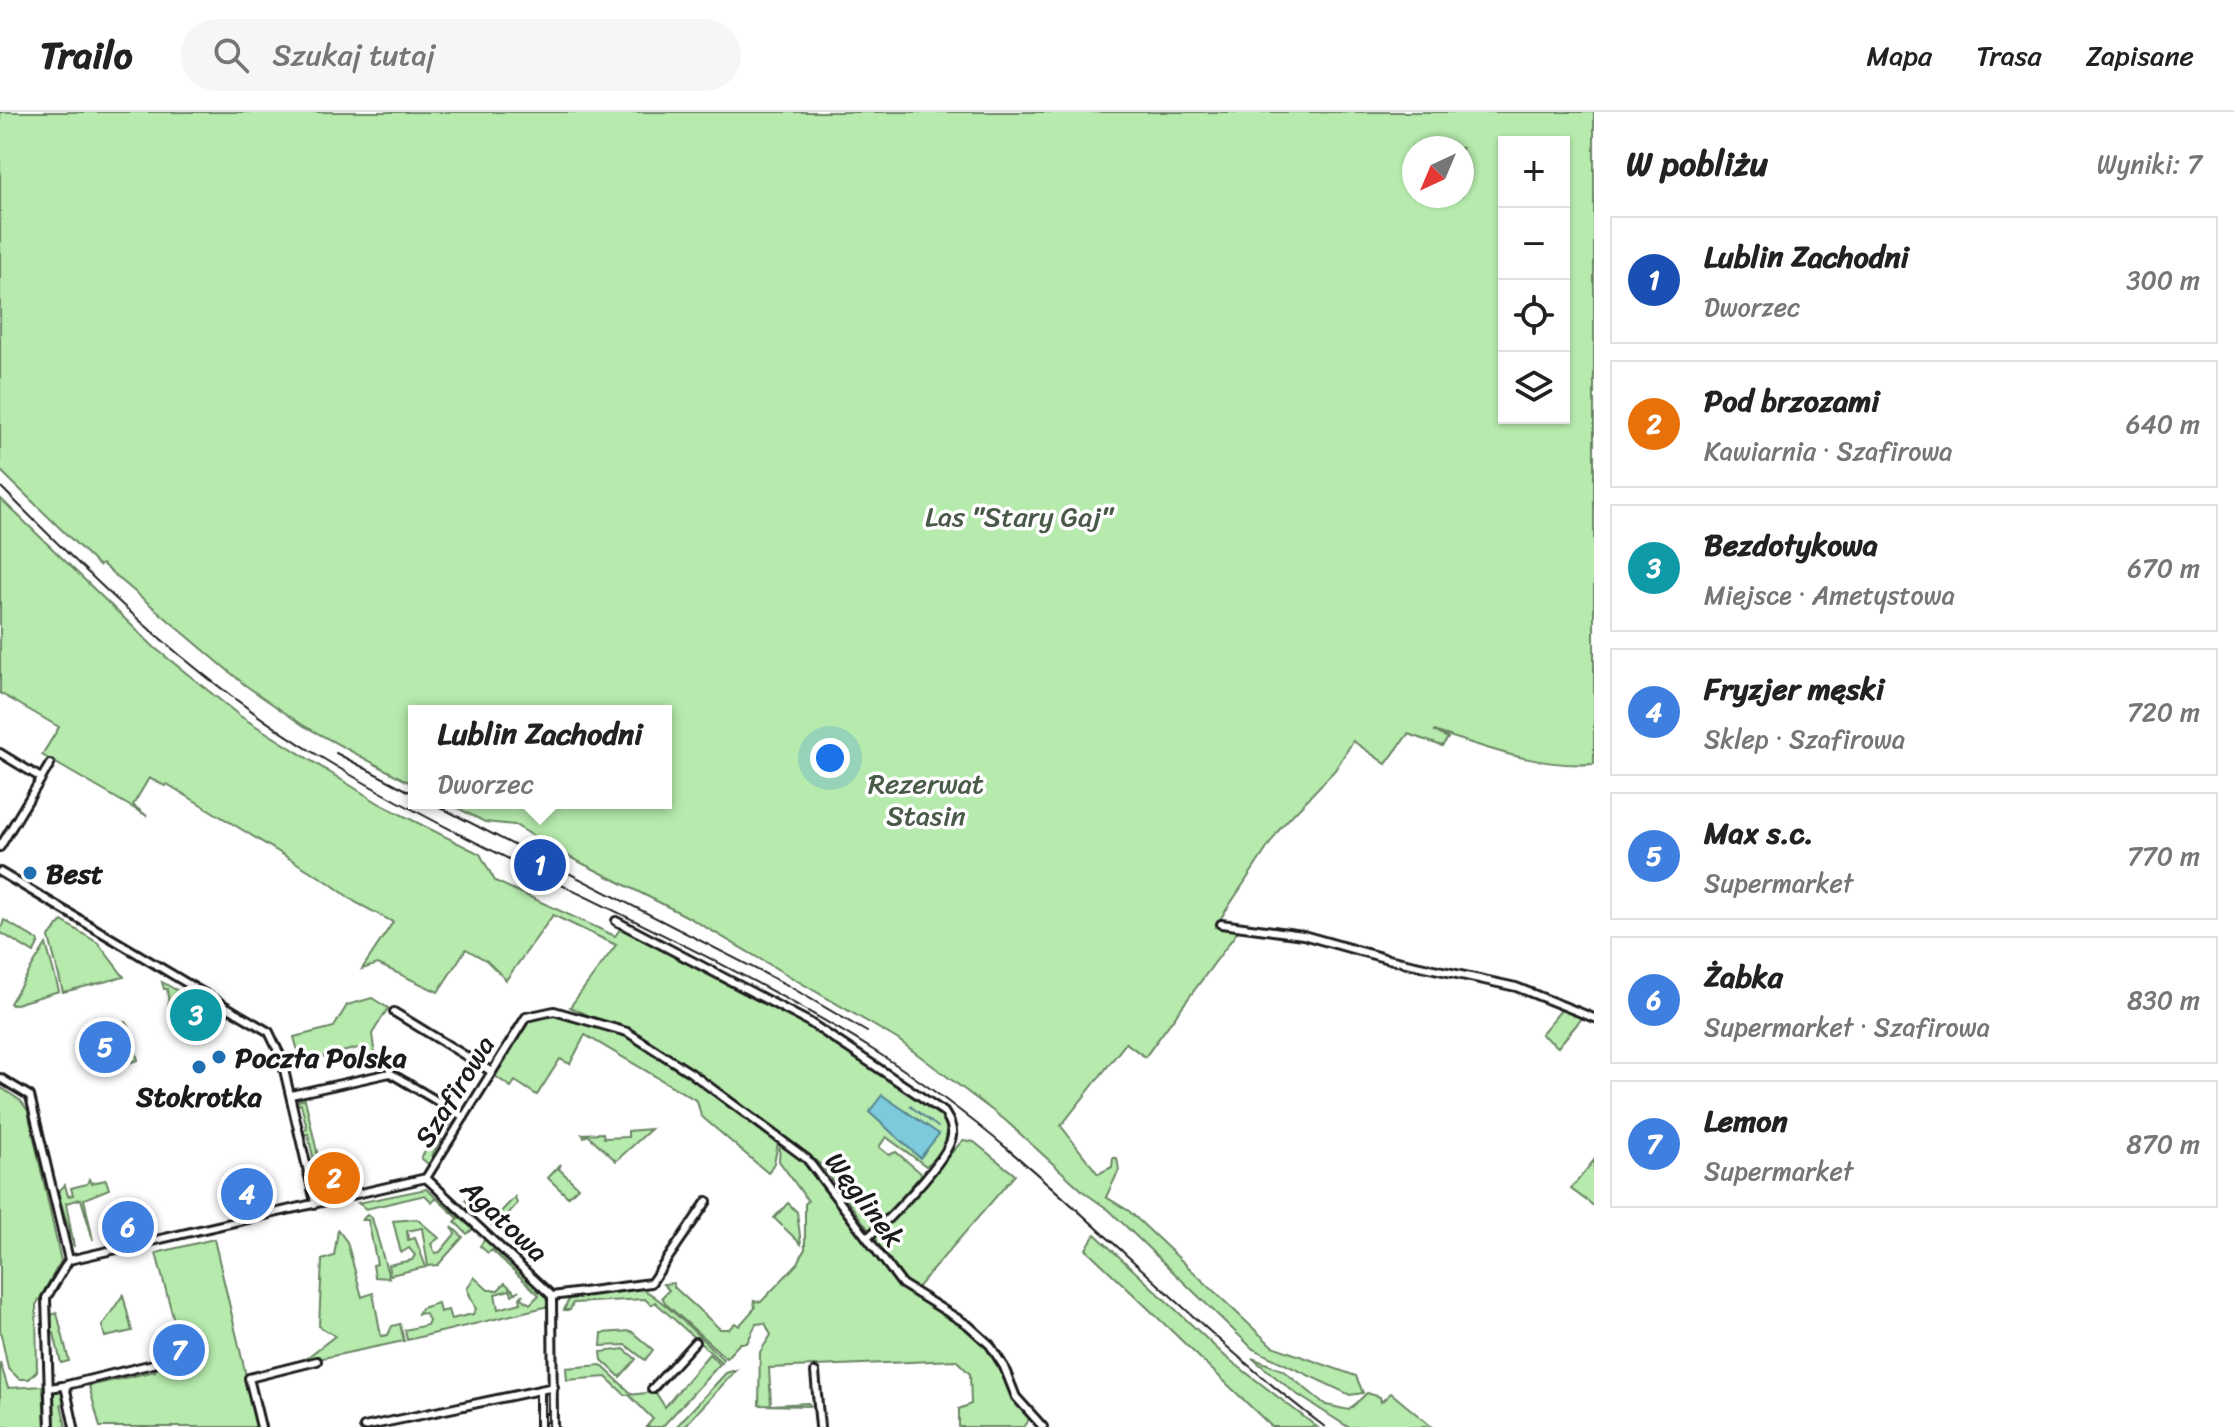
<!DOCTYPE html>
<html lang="pl">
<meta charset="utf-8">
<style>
body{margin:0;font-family:Sriracha,sans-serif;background:#f6f6f6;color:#222}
.controls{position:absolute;right:24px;top:24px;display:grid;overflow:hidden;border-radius:0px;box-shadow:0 2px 6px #0004}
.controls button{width:72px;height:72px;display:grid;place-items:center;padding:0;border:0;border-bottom:2px solid #e0e0e0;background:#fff;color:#222;font:40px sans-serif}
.compass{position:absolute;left:1402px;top:24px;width:72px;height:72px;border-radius:50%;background:#fff;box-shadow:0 2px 6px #0004;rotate:224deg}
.you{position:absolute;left:830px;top:646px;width:28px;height:28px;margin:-20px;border:6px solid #fff;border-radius:50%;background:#1a73e8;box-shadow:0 0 0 12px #1a73e833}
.badge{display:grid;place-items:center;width:52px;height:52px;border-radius:50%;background:#1f6fb2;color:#fff;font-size:26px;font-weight:700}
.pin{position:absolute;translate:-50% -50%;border:4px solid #fff;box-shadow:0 2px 8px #0006}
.popup{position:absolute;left:408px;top:593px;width:264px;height:104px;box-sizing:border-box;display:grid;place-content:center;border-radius:0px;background:#fff;filter:drop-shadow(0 2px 6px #0005);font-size:26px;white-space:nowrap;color:#767676}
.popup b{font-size:30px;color:#222}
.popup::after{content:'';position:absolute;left:50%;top:100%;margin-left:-16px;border:16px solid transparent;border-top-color:#fff}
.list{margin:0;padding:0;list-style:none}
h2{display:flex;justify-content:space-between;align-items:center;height:104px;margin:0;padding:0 32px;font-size:34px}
h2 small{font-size:26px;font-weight:400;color:#767676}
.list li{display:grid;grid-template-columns:52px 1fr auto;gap:24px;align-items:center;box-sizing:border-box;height:128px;margin:0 16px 16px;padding:0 16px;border:2px solid #e0e0e0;border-radius:0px}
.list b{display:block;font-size:30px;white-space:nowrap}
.list p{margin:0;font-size:26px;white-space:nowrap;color:#767676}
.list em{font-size:26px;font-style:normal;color:#767676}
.icon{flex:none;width:44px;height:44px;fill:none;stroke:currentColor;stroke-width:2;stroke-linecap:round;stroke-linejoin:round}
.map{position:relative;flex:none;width:1594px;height:1315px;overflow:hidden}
header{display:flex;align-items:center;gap:48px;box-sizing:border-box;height:112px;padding:0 40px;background:#fff;border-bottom:2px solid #e0e0e0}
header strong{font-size:38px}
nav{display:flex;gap:44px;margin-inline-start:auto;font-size:28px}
.search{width:560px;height:72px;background:#f6f6f6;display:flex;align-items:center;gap:20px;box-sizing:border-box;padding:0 28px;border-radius:44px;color:#767676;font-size:30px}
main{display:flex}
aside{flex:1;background:#fff}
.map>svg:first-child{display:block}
</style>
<header>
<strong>Trailo</strong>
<div class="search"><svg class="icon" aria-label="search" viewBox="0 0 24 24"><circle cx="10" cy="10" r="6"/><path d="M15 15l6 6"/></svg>Szukaj tutaj</div>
<nav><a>Mapa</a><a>Trasa</a><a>Zapisane</a></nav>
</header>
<main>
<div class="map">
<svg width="1594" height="1315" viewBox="0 0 1594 1315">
<rect width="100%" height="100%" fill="#fff"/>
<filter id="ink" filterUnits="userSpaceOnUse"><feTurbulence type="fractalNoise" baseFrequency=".0125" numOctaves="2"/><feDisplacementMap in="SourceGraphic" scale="16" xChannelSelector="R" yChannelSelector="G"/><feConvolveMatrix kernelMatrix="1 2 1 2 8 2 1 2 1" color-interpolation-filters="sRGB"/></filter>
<g filter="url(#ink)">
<g fill="#b6ebad" stroke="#698464" stroke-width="2" fill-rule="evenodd">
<path d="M 0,0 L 1594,0 L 1594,652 C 1537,656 1488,636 1434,619 L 1448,626 L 1442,634 L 1408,622 L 1386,652 L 1353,629 L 1335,658 L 1281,715 L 1215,815 L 1238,819 L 1145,945 L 1126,931 L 1061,1014 L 1098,1062 L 1112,1055 L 1113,1046 L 1117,1046 L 1119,1058 L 1106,1085 L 1129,1099 L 1272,1234 L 1356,1264 L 1363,1281 L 1350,1283 L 1253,1237 L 1109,1098 L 1085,1081 L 1005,1008 L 897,927 L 688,805 L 562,741 L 515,713 L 485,710 L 448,691 L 666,691 L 666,599 L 414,599 L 414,673 L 304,614 L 245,573 L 102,452 L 99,454 L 0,358 ZM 1504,30 L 1564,30 L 1564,306 L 1504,306 ZM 1414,36 L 1462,36 L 1462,84 L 1414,84 Z"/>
<path d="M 0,386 L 155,536 L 240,604 L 380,692 L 480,742 L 495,769 L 615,824 L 621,816 L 813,916 L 943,1006 C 952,1025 942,1043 926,1054 L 886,1025 L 879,1035 L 889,1043 L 896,1040 L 922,1062 L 879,1112 L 869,1118 L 821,1053 L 780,1021 L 774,1051 L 768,1061 L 701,1004 L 697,989 L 585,923 L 570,952 L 560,947 L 537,983 L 515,969 L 511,975 L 495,964 L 530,908 L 551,900 L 622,918 L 570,895 L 616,833 L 553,803 L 506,868 L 487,849 L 466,837 L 438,880 L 378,852 L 362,857 L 393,810 L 355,790 L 328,770 L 167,672 L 165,674 L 149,666 L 133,693 L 147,704 L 42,643 L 59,615 L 0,581 Z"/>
<path d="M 4,808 L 39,829 L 34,841 L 0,820 Z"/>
<path d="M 62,809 L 98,831 L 124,865 L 63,880 L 49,825 Z"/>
<path d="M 46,832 L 59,879 L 12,893 L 10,891 Z"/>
<path d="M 162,870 L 211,898 L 208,904 L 207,898 C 195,892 187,891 174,895 L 178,911 L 171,909 L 167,877 L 164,877 Z"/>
<path d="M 372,886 L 388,896 L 372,922 L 375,944 L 369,946 L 366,934 L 301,950 L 294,925 L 334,915 L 347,893 Z"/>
<path d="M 1562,897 L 1582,906 L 1558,935 L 1541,922 Z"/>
<path d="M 125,910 L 129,914 L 138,948 L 124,952 L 113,914 Z"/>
<path d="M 0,975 L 21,989 L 28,999 L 61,1149 L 36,1193 L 37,1259 L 29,1267 L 19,1267 L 8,1256 L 0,1218 Z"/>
<path d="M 305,987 L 324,1071 L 316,1077 L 314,1070 L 319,1068 L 316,1057 L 311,1057 L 309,1050 L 314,1049 L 308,1022 L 303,1023 L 302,1019 L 307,1017 L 301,992 L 296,993 L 295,990 Z"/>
<path d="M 446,1003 L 457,1011 L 451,1011 L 432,1043 L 436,1046 L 428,1052 L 421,1046 Z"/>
<path d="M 651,1017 L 616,1049 L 588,1023 L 584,1025 L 582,1022 L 603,1021 L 604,1026 L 628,1025 L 628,1019 Z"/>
<path d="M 963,1028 L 974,1030 L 1015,1063 L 915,1178 C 898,1166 878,1146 876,1124 Z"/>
<path d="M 780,1030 L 802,1048 L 830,1079 L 902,1176 L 971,1218 L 984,1230 L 1000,1253 L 1012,1284 L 1030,1306 L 1023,1315 L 959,1315 L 959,1297 L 971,1292 L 970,1262 L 956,1248 L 769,1256 L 771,1293 L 808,1291 L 811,1294 L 759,1293 L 760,1240 L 771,1223 L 765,1211 L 756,1212 L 747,1231 L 740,1231 L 726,1246 L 666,1192 L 662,1185 L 669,1178 L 663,1172 L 674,1171 L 674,1175 L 720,1217 L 729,1217 L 735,1211 L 739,1214 L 755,1196 L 754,1189 L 761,1190 L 798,1151 L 805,1137 L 805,1092 L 808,1089 L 779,1049 Z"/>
<path d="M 1594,1048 L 1594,1094 L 1571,1077 Z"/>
<path d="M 561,1052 L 559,1057 L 578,1075 L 568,1085 L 548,1066 Z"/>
<path d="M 89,1067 L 91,1071 L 106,1068 L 109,1077 L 84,1087 L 93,1128 L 81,1087 L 66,1091 L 74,1135 L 58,1080 L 65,1073 L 68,1084 L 73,1083 L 71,1076 L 87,1072 Z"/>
<path d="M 426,1077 L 473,1117 L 467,1122 L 455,1110 L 458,1106 L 436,1086 L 432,1090 L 425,1083 L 366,1097 L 358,1091 Z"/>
<path d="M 470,1083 L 495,1106 L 515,1085 L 517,1092 L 495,1116 L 465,1088 Z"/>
<path d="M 788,1091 L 797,1100 L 801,1132 L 774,1106 Z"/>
<path d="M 367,1103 L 372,1106 L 389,1166 L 375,1165 L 373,1153 L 377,1152 L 368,1108 L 362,1108 Z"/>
<path d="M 417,1107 L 439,1126 L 431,1132 L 435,1141 L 440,1140 L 455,1122 L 452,1115 L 463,1125 L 438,1153 L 428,1154 L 422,1116 L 407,1119 L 408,1128 L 415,1126 L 426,1155 L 390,1163 L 388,1153 L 412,1148 L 415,1143 L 409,1136 L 401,1141 L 393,1109 Z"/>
<path d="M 338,1118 L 347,1130 L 362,1185 L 373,1181 L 381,1224 L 388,1223 L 392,1214 L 400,1212 L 404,1229 L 256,1260 L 305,1247 L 335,1224 L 319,1214 L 322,1148 L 334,1144 Z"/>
<path d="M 1095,1122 L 1226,1245 L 1317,1315 L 1272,1315 L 1086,1137 Z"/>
<path d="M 214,1127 L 258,1315 L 100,1315 L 89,1274 L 155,1259 L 177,1220 L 156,1141 Z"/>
<path d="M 485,1127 L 543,1180 L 549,1194 L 407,1228 L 405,1218 L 427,1213 L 429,1208 L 425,1201 L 418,1202 L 421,1196 L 438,1191 L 440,1200 L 448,1198 L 451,1207 L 473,1202 L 476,1197 L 467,1177 L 474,1165 L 488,1178 L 498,1178 L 505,1171 L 516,1181 L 519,1178 L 512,1183 L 510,1178 L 495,1182 L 498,1197 L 521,1191 L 520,1186 L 523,1182 L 522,1186 L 530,1192 L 539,1183 L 492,1138 L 488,1141 L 480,1134 Z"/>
<path d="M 638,1176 C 655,1178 706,1232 723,1247 L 722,1251 L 655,1190 L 651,1193 L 645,1187 L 573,1191 L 570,1198 L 564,1198 L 569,1187 Z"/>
<path d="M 123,1183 L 132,1219 L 105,1225 L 102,1214 Z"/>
<path d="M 57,1201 L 69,1249 L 61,1251 L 54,1221 L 51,1221 L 51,1203 Z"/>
<path d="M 631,1219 L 653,1238 L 645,1248 L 626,1233 L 601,1234 L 602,1221 Z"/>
<path d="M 624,1237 L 636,1247 L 620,1265 L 602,1248 L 601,1240 Z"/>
<path d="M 709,1242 L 720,1252 L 662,1315 L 646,1315 L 653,1307 L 629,1283 L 655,1280 L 674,1259 L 656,1281 L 665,1295 Z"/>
<path d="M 1252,1246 L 1282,1258 L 1326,1293 L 1349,1298 L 1367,1281 L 1380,1285 L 1381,1290 L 1391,1281 L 1432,1315 L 1348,1315 L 1295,1281 Z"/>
<path d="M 0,1250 L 8,1276 L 43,1274 L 45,1315 L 0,1315 Z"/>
<path d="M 601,1253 L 632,1282 L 625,1283 L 606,1265 L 567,1268 L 566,1256 Z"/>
<path d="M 736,1258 L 684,1315 L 676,1315 L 726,1261 Z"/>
<path d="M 59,1278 L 66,1290 L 61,1292 L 66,1315 L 53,1315 L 53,1281 Z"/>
</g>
<path fill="#7ccadb" stroke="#56848f" stroke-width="2" d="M 882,983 L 939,1022 L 920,1046 L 869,1000 Z"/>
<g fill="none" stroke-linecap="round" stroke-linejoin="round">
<path stroke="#56848f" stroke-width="2" d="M 910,994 L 938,1015"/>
<g stroke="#1c1c1c" stroke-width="12">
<g id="minor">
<path d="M 0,641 L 41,666"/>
<path d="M 0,735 L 50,652"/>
<path d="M 0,760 L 269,920 L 281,945 L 315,1090"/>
<path d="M 616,809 L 809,910 L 944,1000 C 949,1008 953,1014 952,1024 C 949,1047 887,1109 867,1126"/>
<path d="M 1221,812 L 1303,823 L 1388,847 L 1516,875 L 1594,906"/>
<path d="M 394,900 L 492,960"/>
<path d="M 0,966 L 30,984 L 69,1148"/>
<path d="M 291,983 L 390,961 L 464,1005"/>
<path d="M 426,1066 L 552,1184 L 553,1315"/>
<path d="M 552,1184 L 651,1171 L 707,1089"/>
<path d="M 815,1260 L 820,1315"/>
<path d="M 63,1274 L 157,1251"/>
<path d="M 49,1276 L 63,1274 L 66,1278 L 74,1315"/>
<path d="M 652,1277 L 695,1230"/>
<path d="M 50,1315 L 46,1186 L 69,1148 L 426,1066 L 526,905 L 554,899 L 627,920 L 691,961 L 807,1047 L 902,1172 L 968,1213 L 990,1233 L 1004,1255 L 1016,1285 L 1043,1315"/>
<path d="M 261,1315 L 249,1266 L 317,1249"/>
<path d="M 364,1315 L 554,1275"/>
<path d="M 540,1315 L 540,1278"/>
</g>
</g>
<use href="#minor" stroke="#fff" stroke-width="6"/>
<g stroke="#1c1c1c" stroke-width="2">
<path d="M 0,374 C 99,474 198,570 319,644 C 499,754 700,828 878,941 C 1044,1046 1169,1198 1325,1315"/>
<path d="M 336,641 L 414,682"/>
<path d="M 432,691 L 787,873 L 867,920"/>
</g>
</g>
</g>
<g fill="#1f6fb2" stroke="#fff" stroke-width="3">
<circle cx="30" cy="761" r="8"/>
<circle cx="219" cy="945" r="8"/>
<circle cx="199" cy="955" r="8"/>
</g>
<g text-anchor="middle" stroke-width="7" stroke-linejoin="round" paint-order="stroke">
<g font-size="28" fill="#4a5a48" stroke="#fff">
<text x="1019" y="414">Las "Stary Gaj"</text>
<text x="926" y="681">Rezerwat<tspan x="926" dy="32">Stasin</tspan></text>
</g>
<g font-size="28" font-weight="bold" fill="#1c1c1c" stroke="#fff" text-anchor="start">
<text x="46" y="771">Best</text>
<text x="235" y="955">Poczta Polska</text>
<text x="199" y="994" text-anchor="middle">Stokrotka</text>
</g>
<g font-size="28" fill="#1c1c1c" stroke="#fff">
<text transform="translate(454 979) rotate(-58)" y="10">Szafirowa</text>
<text transform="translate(865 1087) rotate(53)" y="10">Węglinek</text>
<text transform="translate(505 1108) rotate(43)" y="10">Agatowa</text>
</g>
</g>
</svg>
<div class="controls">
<button>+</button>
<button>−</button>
<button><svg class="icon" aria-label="locate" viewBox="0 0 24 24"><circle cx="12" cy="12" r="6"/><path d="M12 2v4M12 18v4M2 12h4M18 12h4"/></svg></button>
<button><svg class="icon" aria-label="layers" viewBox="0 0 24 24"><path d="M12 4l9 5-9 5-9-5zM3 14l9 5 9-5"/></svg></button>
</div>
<svg class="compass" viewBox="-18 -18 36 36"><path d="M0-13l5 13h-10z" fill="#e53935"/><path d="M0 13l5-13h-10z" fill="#767676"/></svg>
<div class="you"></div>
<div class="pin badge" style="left:540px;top:753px;background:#1a4fb4">1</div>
<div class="popup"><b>Lublin Zachodni</b>Dworzec</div>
<div class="pin badge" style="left:334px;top:1066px;background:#e8710a">2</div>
<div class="pin badge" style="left:196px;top:903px;background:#0f9aa8">3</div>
<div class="pin badge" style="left:247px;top:1082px;background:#3f7fe0">4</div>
<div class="pin badge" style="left:105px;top:935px;background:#3f7fe0">5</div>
<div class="pin badge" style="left:128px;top:1115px;background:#3f7fe0">6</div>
<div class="pin badge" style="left:179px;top:1238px;background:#3f7fe0">7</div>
</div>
<aside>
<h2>W pobliżu<small>Wyniki: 7</small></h2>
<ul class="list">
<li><span class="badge" style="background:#1a4fb4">1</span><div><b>Lublin Zachodni</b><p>Dworzec</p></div><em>300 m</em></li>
<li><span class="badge" style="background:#e8710a">2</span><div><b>Pod brzozami</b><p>Kawiarnia · Szafirowa</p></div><em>640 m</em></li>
<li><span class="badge" style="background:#0f9aa8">3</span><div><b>Bezdotykowa</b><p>Miejsce · Ametystowa</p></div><em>670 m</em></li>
<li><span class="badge" style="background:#3f7fe0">4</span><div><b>Fryzjer męski</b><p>Sklep · Szafirowa</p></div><em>720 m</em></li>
<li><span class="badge" style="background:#3f7fe0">5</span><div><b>Max s.c.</b><p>Supermarket</p></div><em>770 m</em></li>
<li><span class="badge" style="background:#3f7fe0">6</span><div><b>Żabka</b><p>Supermarket · Szafirowa</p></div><em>830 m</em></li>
<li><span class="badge" style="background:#3f7fe0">7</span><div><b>Lemon</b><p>Supermarket</p></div><em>870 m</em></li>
</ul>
</aside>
</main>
